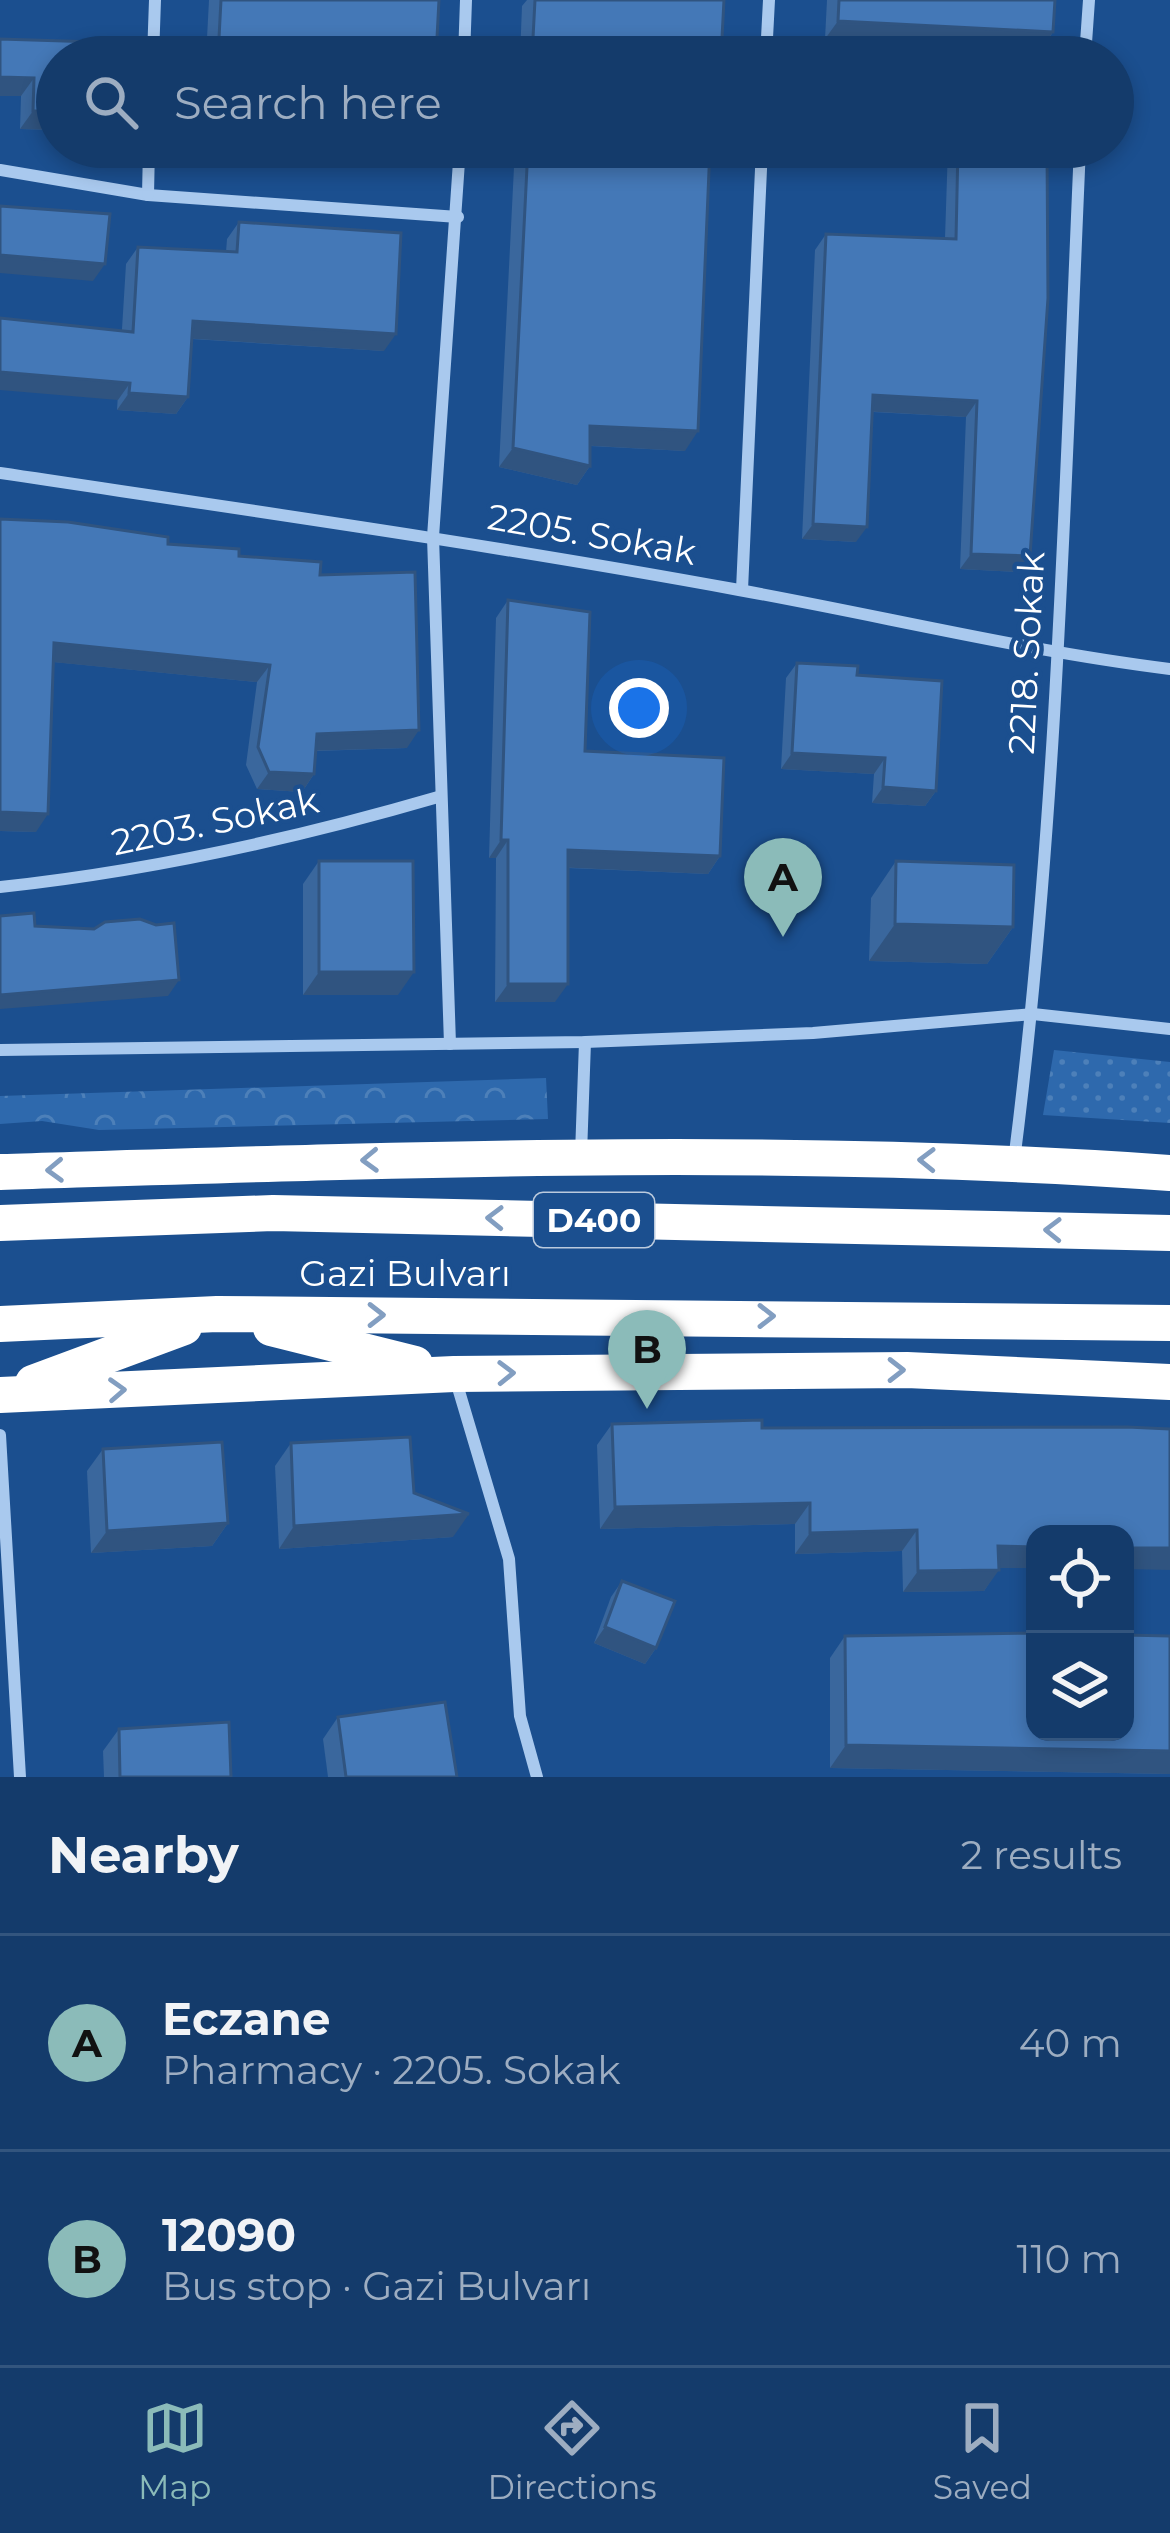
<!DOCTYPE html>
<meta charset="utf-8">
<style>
body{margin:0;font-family:Montserrat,sans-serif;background:#214673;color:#f1f3f6}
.controls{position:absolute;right:36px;bottom:36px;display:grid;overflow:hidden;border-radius:24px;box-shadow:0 6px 18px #0003}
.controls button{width:108px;height:108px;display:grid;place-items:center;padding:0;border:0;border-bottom:3px solid #33557e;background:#143b6b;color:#f1f3f6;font:60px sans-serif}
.you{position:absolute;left:639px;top:708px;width:42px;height:42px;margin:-30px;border:9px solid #fff;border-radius:50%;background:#1a73e8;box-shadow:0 0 0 18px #1a73e833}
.badge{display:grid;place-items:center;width:78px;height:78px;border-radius:50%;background:#8bbbb9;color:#111;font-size:39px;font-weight:700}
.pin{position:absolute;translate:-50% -99px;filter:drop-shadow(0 3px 6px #0008)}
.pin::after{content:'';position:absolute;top:63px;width:42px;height:36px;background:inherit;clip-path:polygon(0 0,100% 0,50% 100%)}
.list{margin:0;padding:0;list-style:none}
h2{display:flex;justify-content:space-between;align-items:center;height:156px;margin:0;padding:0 48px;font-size:51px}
h2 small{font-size:39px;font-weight:400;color:#9dadc1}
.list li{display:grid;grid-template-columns:78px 1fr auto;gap:36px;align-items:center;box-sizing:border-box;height:216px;padding:0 48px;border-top:3px solid #33557e}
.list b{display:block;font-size:45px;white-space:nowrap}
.list p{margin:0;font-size:39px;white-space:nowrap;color:#9dadc1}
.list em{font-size:39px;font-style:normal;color:#9dadc1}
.icon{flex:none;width:66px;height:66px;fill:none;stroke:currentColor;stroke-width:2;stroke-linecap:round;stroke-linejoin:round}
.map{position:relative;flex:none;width:1170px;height:1777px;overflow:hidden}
.search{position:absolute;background:#143b6b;box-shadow:0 6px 18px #0003;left:36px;right:36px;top:36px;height:132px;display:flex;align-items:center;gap:30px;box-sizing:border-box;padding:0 42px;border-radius:66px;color:#9dadc1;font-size:45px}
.sheet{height:588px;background:#143b6b}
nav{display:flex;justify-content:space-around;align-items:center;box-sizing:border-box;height:168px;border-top:3px solid #33557e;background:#143b6b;font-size:33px;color:#9dadc1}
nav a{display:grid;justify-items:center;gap:6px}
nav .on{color:#8bbbb9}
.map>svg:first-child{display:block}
</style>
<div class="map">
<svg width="1170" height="1777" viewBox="0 0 1170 1777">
<defs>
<pattern id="grass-dots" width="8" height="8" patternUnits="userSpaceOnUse" patternTransform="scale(3)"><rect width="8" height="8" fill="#2e69ad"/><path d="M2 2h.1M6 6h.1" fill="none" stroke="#4d80b9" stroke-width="1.8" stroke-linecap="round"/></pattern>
<pattern id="park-crowns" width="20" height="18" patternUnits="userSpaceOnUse" patternTransform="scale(3)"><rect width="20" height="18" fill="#2e69ad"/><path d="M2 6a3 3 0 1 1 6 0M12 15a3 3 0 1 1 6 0" fill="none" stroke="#4d80b9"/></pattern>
</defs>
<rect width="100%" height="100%" fill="#1b4f8f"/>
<path fill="url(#grass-dots)" d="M 1054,1050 L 1170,1062 L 1170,1123 L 1043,1115 Z"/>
<path fill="url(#park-crowns)" d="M 546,1078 L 548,1119 L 99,1130 L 42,1121 L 0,1124 L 0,1096 Z"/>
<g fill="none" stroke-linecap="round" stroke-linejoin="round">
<g stroke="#a9c9ee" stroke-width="12">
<path d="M 153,57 L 155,0"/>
<path d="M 464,57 L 466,0"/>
<path d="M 766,57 L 769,0"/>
<path d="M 1085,57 L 1089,0"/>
<path d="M 0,170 L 148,195 L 458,217"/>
<path d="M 148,195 L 149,147"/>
<path d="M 0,473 C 247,510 494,545 739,590 C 883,616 1025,651 1170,669"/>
<path d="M 742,590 L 762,147"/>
<path d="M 0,887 C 150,871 294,839 438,797"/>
<path d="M 450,1044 L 433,537 L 460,147"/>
<path d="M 0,1050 L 585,1042 L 813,1033 L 1033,1014 L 1170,1029"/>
<path d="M 581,1154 L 585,1042"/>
<path d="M 1014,1161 C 1057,825 1065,485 1080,147"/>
<path d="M 456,1381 L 509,1559 L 520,1716 L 537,1777"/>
<path d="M 0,1435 L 20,1777"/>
</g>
<g stroke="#fff" stroke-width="36">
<path d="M 0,1172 C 390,1160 780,1145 1170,1173"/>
<path d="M 0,1223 L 273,1213 L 1170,1233"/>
<path d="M 0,1324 L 217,1314 L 1170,1323"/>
<path d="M 271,1328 L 415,1364"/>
<path d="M 33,1383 L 184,1327"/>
<path d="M 0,1395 L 454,1374 L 907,1370 L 1170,1382"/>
</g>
</g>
<g fill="#3a679d">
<path d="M 209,0 L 439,0 L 436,57 L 206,57 Z"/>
<path d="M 527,0 L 724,0 L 721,57 L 520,57 L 522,6 Z"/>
<path d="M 827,0 L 1055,0 L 1053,32 L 1041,50 L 825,39 Z"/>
<path d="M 57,57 L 57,130 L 20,129 L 21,96 L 0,96 Z"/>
<path d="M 515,147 L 710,147 L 685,451 L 590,446 L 590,466 L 577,485 L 499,467 Z"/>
<path d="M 948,147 L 1047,147 L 1030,556 L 1019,572 L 960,569 L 966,417 L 873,412 L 856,542 L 802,539 L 815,250 L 826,234 L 945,238 Z"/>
<path d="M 239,222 L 384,351 L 192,339 L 188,397 L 176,414 L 117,410 L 126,264 L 138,247 L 226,252 L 227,239 Z"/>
<path d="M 0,519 L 168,544 L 239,556 L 320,575 L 407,748 L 316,751 L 314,774 L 302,792 L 257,789 L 246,765 L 257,682 L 54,662 L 36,832 L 0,831 Z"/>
<path d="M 508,600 L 585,751 L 720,856 L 708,874 L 568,868 L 555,1002 L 495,1002 L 496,858 L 489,858 L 496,618 Z"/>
<path d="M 797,663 L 857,675 L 936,791 L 925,806 L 872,803 L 874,774 L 781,769 L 786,678 Z"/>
<path d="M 319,861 L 398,995 L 303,995 L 303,884 Z"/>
<path d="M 896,861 L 1013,927 L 987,964 L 869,961 L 871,898 Z"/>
<path d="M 612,1424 L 762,1428 L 1035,1534 L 1035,1568 L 999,1568 L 984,1591 L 903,1592 L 902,1551 L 795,1554 L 795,1524 L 600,1529 L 597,1445 Z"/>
<path d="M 291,1443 L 414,1493 L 453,1537 L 279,1549 L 275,1466 Z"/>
<path d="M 103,1449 L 228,1523 L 212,1546 L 91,1553 L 87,1471 Z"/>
<path d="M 622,1581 L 656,1648 L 645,1664 L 594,1643 L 611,1597 Z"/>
<path d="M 845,1636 L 1170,1636 L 1170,1774 L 830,1768 L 830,1658 Z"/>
<path d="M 338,1717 L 457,1777 L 328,1777 L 323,1739 Z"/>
<path d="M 119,1729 L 231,1777 L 104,1777 L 103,1751 Z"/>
</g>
<g fill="#305480">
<path d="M 838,21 L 1053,32 L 1041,50 L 825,39 Z"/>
<path d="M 0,77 L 34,78 L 21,96 L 0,96 Z"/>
<path d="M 33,111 L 57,111 L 57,130 L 20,129 Z"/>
<path d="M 358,147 L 421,147 L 419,150 Z"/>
<path d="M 0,255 L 105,264 L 93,281 L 0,273 Z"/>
<path d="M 193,321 L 396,334 L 384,351 L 181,338 Z"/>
<path d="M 0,372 L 130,383 L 118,400 L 0,390 Z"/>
<path d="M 129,393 L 188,397 L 176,414 L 117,410 Z"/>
<path d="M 873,395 L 977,401 L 966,417 L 862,411 Z"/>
<path d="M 590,426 L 698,431 L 685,451 L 577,445 Z"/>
<path d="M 513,448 L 590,466 L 577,485 L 499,467 Z"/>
<path d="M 813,524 L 867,527 L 856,542 L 802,539 Z"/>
<path d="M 971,554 L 1030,556 L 1019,572 L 960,569 Z"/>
<path d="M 54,643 L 270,665 L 257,682 L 42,661 Z"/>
<path d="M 419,730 L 407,748 L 304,751 L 317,734 Z"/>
<path d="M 792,753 L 885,758 L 874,774 L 781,769 Z"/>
<path d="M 269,772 L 314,774 L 302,792 L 257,789 Z"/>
<path d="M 883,787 L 936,791 L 925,806 L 872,803 Z"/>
<path d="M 0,812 L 48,814 L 36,832 L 0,831 Z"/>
<path d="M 501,840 L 508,840 L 496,858 L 489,858 Z"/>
<path d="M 568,850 L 720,856 L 708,874 L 555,867 Z"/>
<path d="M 895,924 L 1013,927 L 987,964 L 869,961 Z"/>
<path d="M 319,972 L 414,972 L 398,995 L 303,995 Z"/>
<path d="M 179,980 L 168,996 L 0,1009 L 0,995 Z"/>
<path d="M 508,984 L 568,984 L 555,1002 L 495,1002 Z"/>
<path d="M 810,1503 L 795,1524 L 600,1529 L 615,1507 Z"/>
<path d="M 469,1514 L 453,1537 L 279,1549 L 294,1526 Z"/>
<path d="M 228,1523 L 212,1546 L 91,1553 L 107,1531 Z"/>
<path d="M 917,1530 L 902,1551 L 795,1554 L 810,1533 Z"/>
<path d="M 998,1546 L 1035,1547 L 1035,1568 L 983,1568 Z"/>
<path d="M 1125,1548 L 1170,1548 L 1170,1570 L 1125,1569 Z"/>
<path d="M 999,1570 L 984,1591 L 903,1592 L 918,1571 Z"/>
<path d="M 605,1627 L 656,1648 L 645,1664 L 594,1643 Z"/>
<path d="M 846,1745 L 1170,1751 L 1170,1774 L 830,1768 Z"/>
</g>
<g fill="#4478b7" stroke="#305480" stroke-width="3">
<path d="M 221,0 L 439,0 L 436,57 L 218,57 Z"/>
<path d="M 535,0 L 724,0 L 721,57 L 532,57 Z"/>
<path d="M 839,0 L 1055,0 L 1053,32 L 838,21 Z"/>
<path d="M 0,39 L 128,43 L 128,57 L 57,57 L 57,111 L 33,111 L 34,78 L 0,77 Z"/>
<path d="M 528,147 L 710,147 L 698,431 L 590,426 L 590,466 L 513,448 Z"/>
<path d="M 958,147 L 1047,147 L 1048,298 L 1030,556 L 971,554 L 977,401 L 873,395 L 867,527 L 813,524 L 826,234 L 956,239 Z"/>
<path d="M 0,206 L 110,214 L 105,264 L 0,255 Z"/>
<path d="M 239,222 L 401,233 L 396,334 L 193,321 L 188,397 L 129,393 L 130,383 L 0,372 L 0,318 L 133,332 L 138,247 L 237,252 Z"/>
<path d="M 0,519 L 68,522 L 168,537 L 168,544 L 239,549 L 239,556 L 321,562 L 320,575 L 415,572 L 419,730 L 317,734 L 314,774 L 269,772 L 258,747 L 270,665 L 54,643 L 48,814 L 0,812 Z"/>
<path d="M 508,600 L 590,612 L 585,751 L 724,758 L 720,856 L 568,850 L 568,984 L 508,984 L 508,840 L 501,840 Z"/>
<path d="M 797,663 L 858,666 L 857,675 L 942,681 L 936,791 L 883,787 L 885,758 L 792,753 Z"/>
<path d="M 319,861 L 413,861 L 414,972 L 319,972 Z"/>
<path d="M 896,861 L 1014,865 L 1013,927 L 895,924 Z"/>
<path d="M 34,913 L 35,926 L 94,929 L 105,922 L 140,919 L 156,925 L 174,923 L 179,980 L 0,995 L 0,916 Z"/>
<path d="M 762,1420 L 762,1428 L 1127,1427 L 1170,1429 L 1170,1548 L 1125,1548 L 1125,1534 L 1035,1534 L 1035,1547 L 998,1546 L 999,1570 L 918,1571 L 917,1530 L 810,1533 L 810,1503 L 615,1507 L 612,1424 Z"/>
<path d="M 410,1437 L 414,1493 L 469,1514 L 294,1526 L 291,1443 Z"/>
<path d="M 222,1442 L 228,1523 L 107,1531 L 103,1449 Z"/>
<path d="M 622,1581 L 675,1601 L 656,1648 L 605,1627 Z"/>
<path d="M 1035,1633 L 1035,1732 L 1125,1732 L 1125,1635 L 1170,1636 L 1170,1751 L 846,1745 L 845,1636 Z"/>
<path d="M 445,1702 L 457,1777 L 346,1777 L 338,1717 Z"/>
<path d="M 229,1722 L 231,1777 L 120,1777 L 119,1729 Z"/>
</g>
<defs><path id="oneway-chevron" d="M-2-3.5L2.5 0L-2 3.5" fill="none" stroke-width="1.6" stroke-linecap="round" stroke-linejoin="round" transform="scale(3)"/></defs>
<g stroke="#829ec1">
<use href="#oneway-chevron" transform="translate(370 1160) rotate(178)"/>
<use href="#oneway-chevron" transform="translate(927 1160) rotate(-179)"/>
<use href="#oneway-chevron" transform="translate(55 1170) rotate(178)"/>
<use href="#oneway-chevron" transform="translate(495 1218) rotate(-179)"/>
<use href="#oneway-chevron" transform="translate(1053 1230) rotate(-179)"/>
<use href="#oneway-chevron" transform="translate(376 1315)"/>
<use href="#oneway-chevron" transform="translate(766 1316)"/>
<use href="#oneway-chevron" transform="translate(896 1370)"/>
<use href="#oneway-chevron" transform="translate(506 1373) rotate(-1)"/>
<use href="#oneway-chevron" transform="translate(117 1390) rotate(-3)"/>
</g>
<g text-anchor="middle" stroke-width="9" stroke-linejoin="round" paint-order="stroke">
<rect fill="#1b4f8f" stroke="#bbcadd" stroke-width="3" x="534" y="1193" width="120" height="54" rx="9"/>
<g font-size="33" font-weight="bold" fill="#fff">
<text x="594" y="1232">D400</text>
</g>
<g font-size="36" fill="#fff" stroke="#1b4f8f">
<text transform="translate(592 534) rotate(10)" y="13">2205. Sokak</text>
<text transform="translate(1026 653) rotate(-87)" y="13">2218. Sokak</text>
<text transform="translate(215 821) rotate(-12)" y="13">2203. Sokak</text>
<text x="405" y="1286">Gazi Bulvarı</text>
</g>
</g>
</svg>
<div class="controls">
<button><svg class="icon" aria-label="locate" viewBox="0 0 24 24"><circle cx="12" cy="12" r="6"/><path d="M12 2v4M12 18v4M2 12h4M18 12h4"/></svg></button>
<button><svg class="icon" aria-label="layers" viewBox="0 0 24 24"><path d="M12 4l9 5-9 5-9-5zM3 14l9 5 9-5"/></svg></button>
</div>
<div class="you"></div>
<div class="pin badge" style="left:783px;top:937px">A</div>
<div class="pin badge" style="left:647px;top:1409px">B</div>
<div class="search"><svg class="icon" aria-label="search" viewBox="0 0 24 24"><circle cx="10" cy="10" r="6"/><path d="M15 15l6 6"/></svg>Search here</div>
</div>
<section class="sheet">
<h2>Nearby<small>2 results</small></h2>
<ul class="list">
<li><span class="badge">A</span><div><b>Eczane</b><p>Pharmacy · 2205. Sokak</p></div><em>40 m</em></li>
<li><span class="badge">B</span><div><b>12090</b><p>Bus stop · Gazi Bulvarı</p></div><em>110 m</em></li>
</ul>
</section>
<nav>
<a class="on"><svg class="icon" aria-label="map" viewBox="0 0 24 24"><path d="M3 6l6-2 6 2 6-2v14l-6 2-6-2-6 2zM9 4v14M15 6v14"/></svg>Map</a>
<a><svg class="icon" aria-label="directions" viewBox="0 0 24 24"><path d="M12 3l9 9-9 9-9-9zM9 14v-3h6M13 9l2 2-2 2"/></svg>Directions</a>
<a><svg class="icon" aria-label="saved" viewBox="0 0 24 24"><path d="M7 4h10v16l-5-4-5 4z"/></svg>Saved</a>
</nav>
